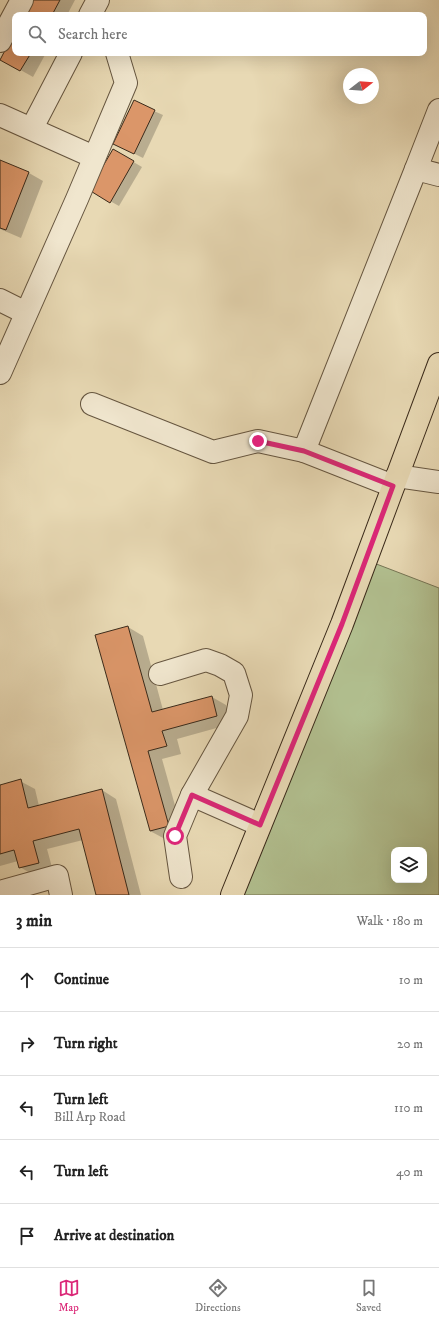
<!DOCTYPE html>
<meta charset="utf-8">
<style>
body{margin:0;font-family:"IM FELL DW Pica",serif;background:#f6f6f6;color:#222}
.controls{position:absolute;right:12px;bottom:12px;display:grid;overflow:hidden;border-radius:8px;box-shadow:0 4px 16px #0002}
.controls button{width:36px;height:36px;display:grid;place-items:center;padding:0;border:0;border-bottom:1px solid #e0e0e0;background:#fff;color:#222;font:20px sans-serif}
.compass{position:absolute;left:343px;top:68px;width:36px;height:36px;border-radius:50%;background:#fff;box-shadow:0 4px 16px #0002;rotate:73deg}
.stop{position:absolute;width:12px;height:12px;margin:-9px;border:3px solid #db2777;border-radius:50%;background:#fff}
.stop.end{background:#db2777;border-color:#fff;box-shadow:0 1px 4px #0008}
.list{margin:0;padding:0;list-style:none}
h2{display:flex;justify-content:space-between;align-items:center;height:52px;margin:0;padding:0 16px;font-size:17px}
h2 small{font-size:13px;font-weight:400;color:#767676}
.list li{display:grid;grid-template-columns:26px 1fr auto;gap:12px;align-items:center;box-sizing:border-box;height:64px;padding:0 16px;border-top:1px solid #e0e0e0}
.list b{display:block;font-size:15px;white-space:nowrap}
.list p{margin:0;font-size:13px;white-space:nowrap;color:#767676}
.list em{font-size:13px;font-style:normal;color:#767676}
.icon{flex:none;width:22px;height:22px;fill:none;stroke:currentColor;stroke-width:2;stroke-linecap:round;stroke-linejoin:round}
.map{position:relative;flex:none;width:439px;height:895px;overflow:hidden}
.search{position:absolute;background:#fff;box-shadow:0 4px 16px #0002;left:12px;right:12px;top:12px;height:44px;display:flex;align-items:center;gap:10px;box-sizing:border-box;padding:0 14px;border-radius:8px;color:#767676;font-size:15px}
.sheet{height:372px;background:#fff}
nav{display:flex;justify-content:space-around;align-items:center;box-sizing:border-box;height:56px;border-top:1px solid #e0e0e0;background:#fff;font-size:11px;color:#767676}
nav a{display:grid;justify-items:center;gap:2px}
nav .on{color:#db2777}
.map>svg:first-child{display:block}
</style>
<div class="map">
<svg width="439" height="895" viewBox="0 0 439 895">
<rect width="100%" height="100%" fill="#e8d9b4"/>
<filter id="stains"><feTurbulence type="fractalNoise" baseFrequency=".005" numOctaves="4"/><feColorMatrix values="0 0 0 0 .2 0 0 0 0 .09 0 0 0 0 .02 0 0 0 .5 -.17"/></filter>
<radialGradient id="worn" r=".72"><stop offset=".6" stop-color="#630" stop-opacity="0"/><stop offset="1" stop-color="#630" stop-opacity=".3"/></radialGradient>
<path fill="#b2c090" stroke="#767555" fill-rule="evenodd" d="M 366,560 L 439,588 L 439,895 L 232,895 ZM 394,850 L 424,850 L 424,880 L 394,880 Z"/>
<g fill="#0003">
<path d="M 33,0 L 75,0 L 67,15 L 25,15 Z"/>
<path d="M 15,53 L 46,53 L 33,77 L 1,59 Z"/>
<path d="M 154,111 L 163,115 L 143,158 L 123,148 Z"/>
<path d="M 113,150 L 142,167 L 119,206 L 90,190 Z"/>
<path d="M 0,161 L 29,173 L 43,181 L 21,238 L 0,229 Z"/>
<path d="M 128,627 L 143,636 L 163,710 L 212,697 L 226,705 L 231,724 L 177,739 L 181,754 L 162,759 L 183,834 L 165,839 L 150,831 Z"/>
<path d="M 20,781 L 35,789 L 39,806 L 102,790 L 116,799 L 141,895 L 97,895 L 83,840 L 47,849 L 53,871 L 35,876 L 20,867 L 18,861 L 0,866 L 0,786 Z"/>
</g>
<g fill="#db9669" stroke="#3a2a1a">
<path d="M 32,0 L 60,0 L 52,15 L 24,15 Z"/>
<path d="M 15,31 L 15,53 L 31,53 L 20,71 L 0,60 Z"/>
<path d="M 134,100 L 155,110 L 134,154 L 113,144 Z"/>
<path d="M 113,149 L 134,161 L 110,203 L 89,190 Z"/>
<path d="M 0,160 L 29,172 L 6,230 L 0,228 Z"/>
<path d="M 128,626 L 152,712 L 212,696 L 217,716 L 162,731 L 167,746 L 148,751 L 169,826 L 150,831 L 95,635 Z"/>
<path d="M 21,779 L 28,808 L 102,789 L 129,895 L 96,895 L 79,829 L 33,841 L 39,863 L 19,868 L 14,850 L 0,854 L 0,785 Z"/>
</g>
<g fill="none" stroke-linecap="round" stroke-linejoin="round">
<g stroke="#665640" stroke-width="24">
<g id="minor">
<path d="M 90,15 L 98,0"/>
<path d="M 0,41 L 22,0"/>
<path d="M 439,110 L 416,169 L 439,175"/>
<path d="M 0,115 L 94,157"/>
<path d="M 32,128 L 71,53"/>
<path d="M 0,300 L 26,313"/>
<path d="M 0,373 L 77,199 L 126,83 L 117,53"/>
<path d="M 92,404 L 213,452 L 258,441 L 304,451 L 416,169"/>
<path d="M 304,451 L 393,486"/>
<path d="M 397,476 L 439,482"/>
<path d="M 160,674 L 206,660 L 220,665 L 234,673 L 241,695 L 237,716 L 192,795"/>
<path d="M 181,877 L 175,836 L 192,795 L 260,825"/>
<path d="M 0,892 L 57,876 L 61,895"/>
</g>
</g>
<g stroke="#3a2a1a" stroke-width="24">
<path id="major" d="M 232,895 L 342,624 L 439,364"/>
</g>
<use href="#minor" stroke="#f0e6ce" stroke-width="22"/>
<use href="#major" stroke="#e8d9b4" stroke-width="22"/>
</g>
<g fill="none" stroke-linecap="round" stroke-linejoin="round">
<path stroke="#db2777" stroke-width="5" d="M 175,836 L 192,795 L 260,825 L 342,624 L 393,486 L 304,451 L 258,441"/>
</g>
<rect width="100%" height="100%" filter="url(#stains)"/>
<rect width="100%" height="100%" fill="url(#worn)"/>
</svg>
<div class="controls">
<button><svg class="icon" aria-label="layers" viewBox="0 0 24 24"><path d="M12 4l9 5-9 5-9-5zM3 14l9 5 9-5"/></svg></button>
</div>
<svg class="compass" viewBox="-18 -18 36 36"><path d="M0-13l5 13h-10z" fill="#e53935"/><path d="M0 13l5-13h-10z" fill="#767676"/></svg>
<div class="stop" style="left:175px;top:836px"></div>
<div class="stop end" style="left:258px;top:441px"></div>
<div class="search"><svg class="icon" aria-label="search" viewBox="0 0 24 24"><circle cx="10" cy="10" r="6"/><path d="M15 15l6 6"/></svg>Search here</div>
</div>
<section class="sheet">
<h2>3 min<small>Walk · 180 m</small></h2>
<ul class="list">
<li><svg class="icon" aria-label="ahead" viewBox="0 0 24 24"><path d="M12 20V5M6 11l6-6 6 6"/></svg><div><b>Continue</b></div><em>10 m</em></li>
<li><svg class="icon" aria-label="right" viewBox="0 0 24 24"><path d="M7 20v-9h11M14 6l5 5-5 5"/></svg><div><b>Turn right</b></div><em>20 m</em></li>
<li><svg class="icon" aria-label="left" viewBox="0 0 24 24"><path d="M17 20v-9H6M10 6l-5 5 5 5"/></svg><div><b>Turn left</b><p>Bill Arp Road</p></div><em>110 m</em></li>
<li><svg class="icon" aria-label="left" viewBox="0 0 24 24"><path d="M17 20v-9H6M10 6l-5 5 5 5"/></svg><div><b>Turn left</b></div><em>40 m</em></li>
<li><svg class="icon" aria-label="arrive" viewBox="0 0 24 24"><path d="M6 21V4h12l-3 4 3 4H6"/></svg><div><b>Arrive at destination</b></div></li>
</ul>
</section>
<nav>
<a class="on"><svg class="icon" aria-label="map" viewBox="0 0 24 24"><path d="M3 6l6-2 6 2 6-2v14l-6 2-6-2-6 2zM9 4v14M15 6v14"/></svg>Map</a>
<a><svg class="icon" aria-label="directions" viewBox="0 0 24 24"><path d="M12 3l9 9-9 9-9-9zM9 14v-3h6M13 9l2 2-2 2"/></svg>Directions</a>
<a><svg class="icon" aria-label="saved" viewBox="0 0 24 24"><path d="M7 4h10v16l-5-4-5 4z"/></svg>Saved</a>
</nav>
